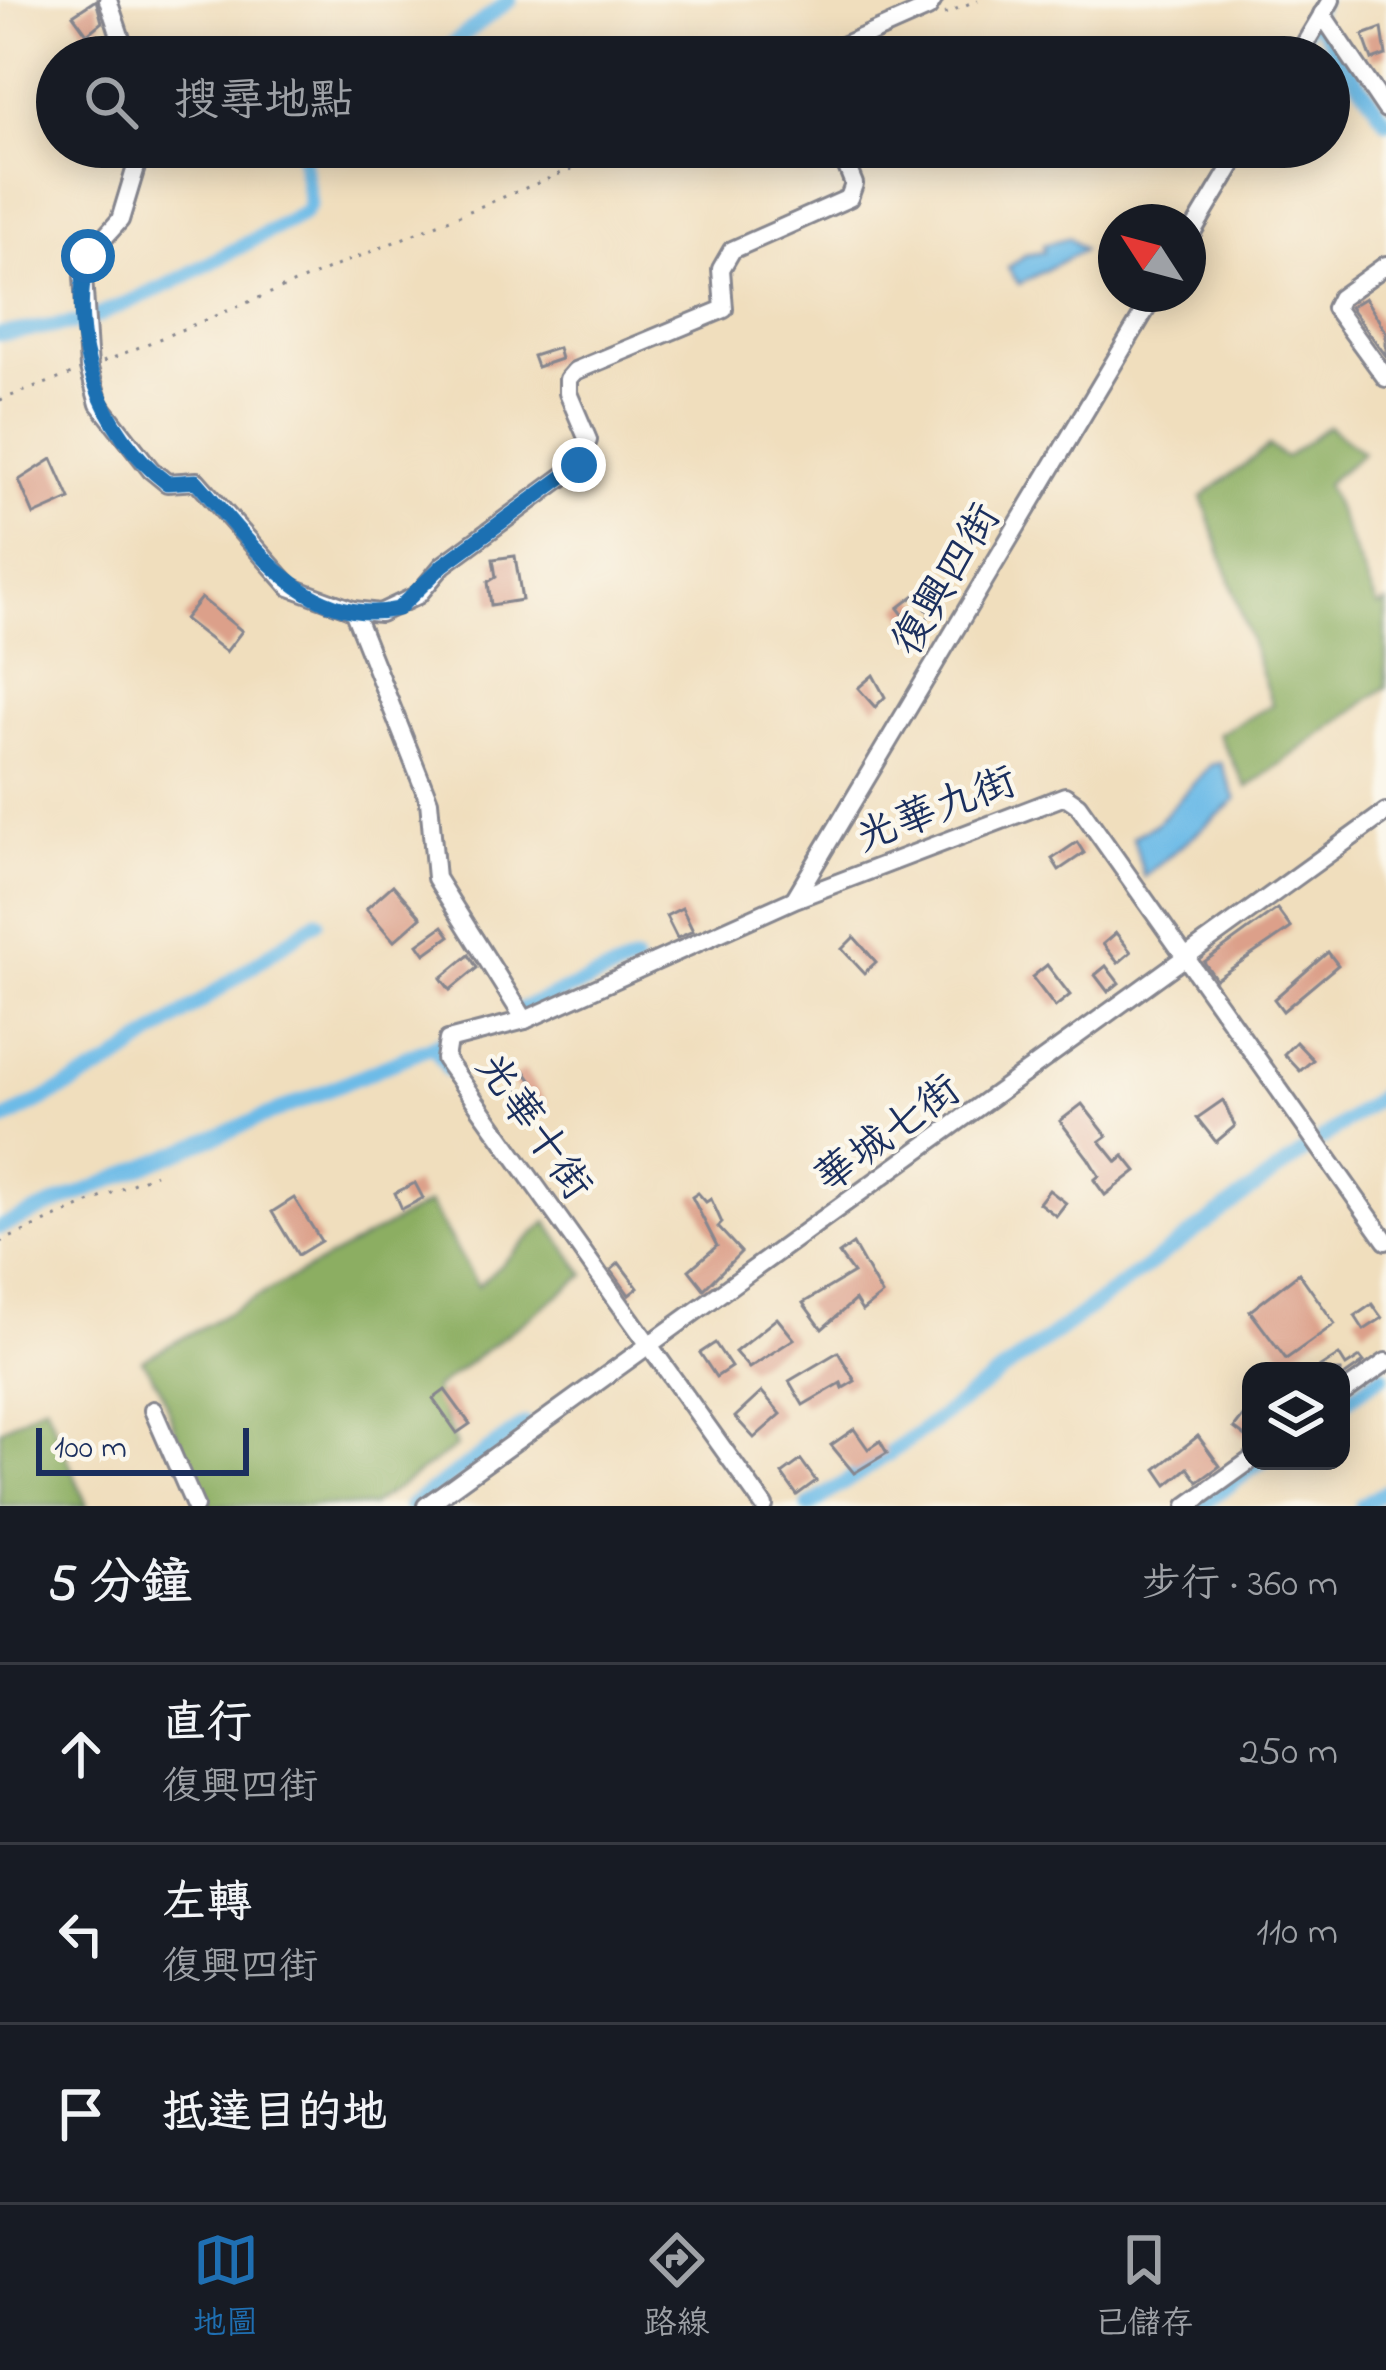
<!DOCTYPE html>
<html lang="zh-TW">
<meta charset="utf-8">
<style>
body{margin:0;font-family:"Indie Flower","LXGW WenKai TC",sans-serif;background:#242831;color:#f1f3f6}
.controls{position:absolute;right:36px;bottom:36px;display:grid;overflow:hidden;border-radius:24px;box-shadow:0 6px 30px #0003}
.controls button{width:108px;height:108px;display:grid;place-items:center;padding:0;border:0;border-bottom:3px solid #363941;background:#171b24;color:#f1f3f6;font:60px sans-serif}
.compass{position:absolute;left:1098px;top:204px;width:108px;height:108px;border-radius:50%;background:#171b24;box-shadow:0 6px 30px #0003;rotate:306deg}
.scale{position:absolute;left:36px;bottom:30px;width:213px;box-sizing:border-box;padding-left:12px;border:6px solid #1b2f5e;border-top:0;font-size:33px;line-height:42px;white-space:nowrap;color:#1b2f5e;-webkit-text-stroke:9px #fbf7ec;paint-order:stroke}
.stop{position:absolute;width:36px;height:36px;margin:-27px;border:9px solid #1f6fb2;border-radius:50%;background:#fff}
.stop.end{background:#1f6fb2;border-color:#fff;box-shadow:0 3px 12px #0008}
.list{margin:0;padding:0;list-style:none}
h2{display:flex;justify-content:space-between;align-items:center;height:156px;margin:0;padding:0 48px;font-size:51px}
h2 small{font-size:39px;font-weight:400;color:#9ea1a6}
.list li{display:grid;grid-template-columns:78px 1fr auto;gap:36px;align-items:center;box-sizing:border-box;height:180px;padding:0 48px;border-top:3px solid #363941}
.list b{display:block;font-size:45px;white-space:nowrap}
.list p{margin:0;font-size:39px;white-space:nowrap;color:#9ea1a6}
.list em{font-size:39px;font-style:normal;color:#9ea1a6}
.icon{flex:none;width:66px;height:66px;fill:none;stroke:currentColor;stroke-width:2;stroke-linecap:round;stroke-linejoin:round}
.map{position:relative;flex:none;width:1386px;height:1506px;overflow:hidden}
.search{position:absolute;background:#171b24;box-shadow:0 6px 30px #0003;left:36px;right:36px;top:36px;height:132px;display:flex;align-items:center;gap:30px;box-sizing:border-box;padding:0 42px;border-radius:66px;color:#9ea1a6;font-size:45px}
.sheet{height:696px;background:#171b24}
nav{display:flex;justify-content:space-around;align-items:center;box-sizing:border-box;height:168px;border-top:3px solid #363941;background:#171b24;font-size:33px;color:#9ea1a6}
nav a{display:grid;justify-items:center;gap:6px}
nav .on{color:#1f6fb2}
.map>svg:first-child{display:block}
</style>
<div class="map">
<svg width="1386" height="1506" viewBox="0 0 1386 1506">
<rect width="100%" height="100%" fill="#fbf7ec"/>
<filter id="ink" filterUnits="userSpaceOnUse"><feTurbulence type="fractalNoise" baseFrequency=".00833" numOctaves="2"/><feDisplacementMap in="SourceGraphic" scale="24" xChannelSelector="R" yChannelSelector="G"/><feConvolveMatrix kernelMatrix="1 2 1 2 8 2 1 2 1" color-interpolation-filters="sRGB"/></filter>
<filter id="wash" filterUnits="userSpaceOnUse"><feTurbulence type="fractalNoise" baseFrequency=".004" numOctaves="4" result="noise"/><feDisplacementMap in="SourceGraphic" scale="48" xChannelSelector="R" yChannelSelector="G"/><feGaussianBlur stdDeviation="2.7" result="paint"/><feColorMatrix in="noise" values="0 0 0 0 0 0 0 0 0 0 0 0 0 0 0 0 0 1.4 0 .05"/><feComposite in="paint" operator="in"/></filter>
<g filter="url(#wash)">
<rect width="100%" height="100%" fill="#f0debd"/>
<g fill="#8cae62" stroke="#546e60" stroke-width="3">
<path d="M 1328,426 L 1363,453 L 1326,484 L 1378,607 L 1386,603 L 1386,687 L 1247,788 L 1218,734 L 1272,705 L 1202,497 L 1269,446 L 1285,458 Z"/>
<path d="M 429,1203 L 478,1286 L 547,1222 L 585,1275 L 434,1389 L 456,1447 L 371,1506 L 202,1506 L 161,1389 L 142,1360 Z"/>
<path d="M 45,1404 L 87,1506 L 0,1506 L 0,1430 Z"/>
</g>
<g fill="#6dbbe7" stroke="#4475a2" stroke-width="3">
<path d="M 1069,238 L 1083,250 L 1019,284 L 1008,268 L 1025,255 L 1044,252 L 1043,245 Z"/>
<path d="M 1221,763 L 1236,800 L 1144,877 L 1133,837 L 1156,824 L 1211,765 Z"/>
</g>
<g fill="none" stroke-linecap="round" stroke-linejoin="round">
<g stroke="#6dbbe7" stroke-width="15">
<path d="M 1319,26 L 1386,121"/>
<path d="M 435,57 L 510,0"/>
<path d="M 1289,57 L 1321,0"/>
<path d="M 88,320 L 172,283 L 304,213 L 310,204 L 303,157 L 312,147"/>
<path d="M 0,334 L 75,323"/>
<path d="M 521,1009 L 635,962"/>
<path d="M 433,1046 L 449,1070"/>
<path d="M 0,1122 L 113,1063 L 317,921"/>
<path d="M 1322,1139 L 1386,1092"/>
<path d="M 0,1227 L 440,1043"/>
<path d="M 1341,1405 L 1382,1375"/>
<path d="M 410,1506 L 525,1424"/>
<path d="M 809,1506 L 902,1445 L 1308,1149"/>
<path d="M 1201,1506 L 1263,1461"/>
<path d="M 1361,1506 L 1386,1491"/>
</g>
</g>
<g id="blocks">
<g fill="#dca08a">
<path d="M 96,0 L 102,22 L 87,34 L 73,15 Z"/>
<path d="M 1382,28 L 1386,55 L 1372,60 L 1363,35 Z"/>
<path d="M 1365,298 L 1386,332 L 1386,356 L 1350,307 Z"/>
<path d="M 558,348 L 561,359 L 537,367 L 533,356 Z"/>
<path d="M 52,459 L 70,499 L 34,515 L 19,480 Z"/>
<path d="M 515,556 L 522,600 L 491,605 L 488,582 L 496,577 L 493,559 Z"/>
<path d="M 915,595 L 931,615 L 913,628 L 898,608 Z"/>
<path d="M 201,598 L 242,631 L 226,652 L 184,619 Z"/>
<path d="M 873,675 L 885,697 L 875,707 L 858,688 Z"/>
<path d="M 1077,842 L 1084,853 L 1059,870 L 1052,859 Z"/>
<path d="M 393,885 L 421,917 L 394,941 L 366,909 Z"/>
<path d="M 682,908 L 693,931 L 677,938 L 666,916 Z"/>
<path d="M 1277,909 L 1291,928 L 1216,979 L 1204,962 Z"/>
<path d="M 443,926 L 450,936 L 425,954 L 418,944 Z"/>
<path d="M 1116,933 L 1131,952 L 1118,963 L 1103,944 Z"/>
<path d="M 854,937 L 876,962 L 864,973 L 842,949 Z"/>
<path d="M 1328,952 L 1338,965 L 1283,1011 L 1274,999 Z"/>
<path d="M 469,955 L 477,968 L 450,990 L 441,978 Z"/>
<path d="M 1047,965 L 1070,995 L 1055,1007 L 1032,977 Z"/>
<path d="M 1106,966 L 1119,983 L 1108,992 L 1095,975 Z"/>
<path d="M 1296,1042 L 1313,1060 L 1300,1071 L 1284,1054 Z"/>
<path d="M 524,1070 L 547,1102 L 534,1112 L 510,1080 Z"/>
<path d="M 1223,1100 L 1235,1126 L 1216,1142 L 1197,1118 Z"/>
<path d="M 1082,1104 L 1107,1136 L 1100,1141 L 1117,1162 L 1124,1156 L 1136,1171 L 1105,1195 L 1094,1180 L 1099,1176 L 1088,1158 L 1060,1121 Z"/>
<path d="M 415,1183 L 423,1198 L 402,1209 L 395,1193 Z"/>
<path d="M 1049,1190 L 1066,1203 L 1056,1216 L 1039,1203 Z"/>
<path d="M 698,1193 L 706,1202 L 711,1199 L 722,1223 L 718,1227 L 741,1252 L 704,1289 L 689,1270 L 717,1246 L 692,1197 Z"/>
<path d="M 294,1198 L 321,1241 L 298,1255 L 272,1212 Z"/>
<path d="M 853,1244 L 882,1295 L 862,1311 L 855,1300 L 822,1329 L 803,1303 L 853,1273 L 839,1254 Z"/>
<path d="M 619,1263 L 638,1288 L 629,1295 L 611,1270 Z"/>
<path d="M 1299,1273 L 1335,1324 L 1286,1359 L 1250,1311 Z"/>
<path d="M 1372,1304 L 1382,1318 L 1364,1330 L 1355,1316 Z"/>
<path d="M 777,1318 L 794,1339 L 749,1368 L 735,1352 Z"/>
<path d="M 715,1343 L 731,1367 L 716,1377 L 700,1353 Z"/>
<path d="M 838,1352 L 855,1381 L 843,1388 L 841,1383 L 803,1405 L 789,1381 Z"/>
<path d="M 1339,1355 L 1346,1366 L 1360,1357 L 1364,1362 L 1341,1378 L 1341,1371 L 1314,1371 Z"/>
<path d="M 445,1390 L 470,1424 L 457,1433 L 433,1399 Z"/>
<path d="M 762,1392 L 781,1414 L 754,1438 L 735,1417 Z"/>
<path d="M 1251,1406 L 1251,1441 L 1234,1428 Z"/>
<path d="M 854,1429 L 868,1449 L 880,1441 L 887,1453 L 854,1473 L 831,1445 Z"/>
<path d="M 1198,1436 L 1220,1466 L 1198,1482 L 1188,1468 L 1167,1485 L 1156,1469 Z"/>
<path d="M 801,1460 L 816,1481 L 797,1495 L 782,1474 Z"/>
</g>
</g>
</g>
<g filter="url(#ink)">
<use href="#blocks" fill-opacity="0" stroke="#86868e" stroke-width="3"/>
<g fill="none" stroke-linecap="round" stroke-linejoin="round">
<g stroke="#86868e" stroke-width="22">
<g id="street">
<path d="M 108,0 L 127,57"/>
<path d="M 1322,14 L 1386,109"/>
<path d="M 817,57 L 928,8 L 933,0"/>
<path d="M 1297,57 L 1331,0"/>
<path d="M 142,147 L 120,220 L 88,256 L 83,276 L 89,368 L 99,404 L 151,470 L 167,483 L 197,481 L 290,587 L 353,610 L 380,613 L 418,595 L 443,565 L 579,465 L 588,440 L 568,393 L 568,379 L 575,371 L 724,309 L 721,269 L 732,250 L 849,198 L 854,184 L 839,147"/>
<path d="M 1188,239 L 1243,147"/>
<path d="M 1386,265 L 1340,298 L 1335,308 L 1386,378"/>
<path d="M 353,610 L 429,801 L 436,878 L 525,1020 L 448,1040 L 445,1059 L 764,1506"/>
<path d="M 795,898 L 1155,294"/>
<path d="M 525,1020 L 795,899 L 1065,796 L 1078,805 L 1386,1241"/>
<path d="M 1341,1394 L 1386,1362"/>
<path d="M 153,1410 L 195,1506"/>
<path d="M 426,1506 L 1386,812"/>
<path d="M 1187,1506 L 1251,1460"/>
</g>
</g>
<g stroke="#86868e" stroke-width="3" stroke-dasharray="3 9" stroke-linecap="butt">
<path d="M 944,14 L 978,0"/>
<path d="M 103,362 L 625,147"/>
<path d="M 0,400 L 72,374"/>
<path d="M 0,1242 L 155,1174"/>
</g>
<use href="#street" stroke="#fff" stroke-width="16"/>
</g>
</g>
<g fill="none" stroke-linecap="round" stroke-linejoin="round" filter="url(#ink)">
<path stroke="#1f6fb2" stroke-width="15" d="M 88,256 C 66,338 100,432 167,483 L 196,481 C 249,540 306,630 398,609 L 443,565 L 579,465"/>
</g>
<g text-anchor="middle" stroke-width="9" stroke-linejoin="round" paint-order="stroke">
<g font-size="42" fill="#1b2f5e" stroke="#fbf7ec">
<text transform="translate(944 578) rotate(-59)" y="15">復興四街</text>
<text transform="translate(935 807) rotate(-21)" y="15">光華九街</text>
<text transform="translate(536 1125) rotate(55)" y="15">光華十街</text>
<text transform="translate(886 1132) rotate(-36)" y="15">華城七街</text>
</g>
</g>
</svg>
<div class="controls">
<button><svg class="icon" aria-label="layers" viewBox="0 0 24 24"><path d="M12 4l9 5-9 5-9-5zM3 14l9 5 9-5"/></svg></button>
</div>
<svg class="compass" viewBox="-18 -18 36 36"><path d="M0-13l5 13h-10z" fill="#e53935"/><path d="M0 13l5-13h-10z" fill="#9ea1a6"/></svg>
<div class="scale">100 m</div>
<div class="stop" style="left:88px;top:256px"></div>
<div class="stop end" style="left:579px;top:465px"></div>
<div class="search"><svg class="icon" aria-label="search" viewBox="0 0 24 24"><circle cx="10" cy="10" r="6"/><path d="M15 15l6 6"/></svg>搜尋地點</div>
</div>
<section class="sheet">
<h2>5 分鐘<small>步行 · 360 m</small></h2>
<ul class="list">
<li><svg class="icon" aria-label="ahead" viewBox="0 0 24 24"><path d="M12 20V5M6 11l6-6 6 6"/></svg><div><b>直行</b><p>復興四街</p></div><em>250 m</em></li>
<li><svg class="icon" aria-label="left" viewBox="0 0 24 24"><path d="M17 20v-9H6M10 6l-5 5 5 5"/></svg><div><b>左轉</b><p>復興四街</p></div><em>110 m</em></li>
<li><svg class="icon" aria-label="arrive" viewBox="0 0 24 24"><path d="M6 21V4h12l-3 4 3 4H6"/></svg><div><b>抵達目的地</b></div></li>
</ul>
</section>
<nav>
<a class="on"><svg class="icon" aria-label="map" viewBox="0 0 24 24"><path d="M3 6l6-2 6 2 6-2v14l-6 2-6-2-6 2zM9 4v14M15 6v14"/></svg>地圖</a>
<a><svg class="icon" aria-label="directions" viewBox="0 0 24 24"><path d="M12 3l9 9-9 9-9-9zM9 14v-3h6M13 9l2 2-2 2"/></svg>路線</a>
<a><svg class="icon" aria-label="saved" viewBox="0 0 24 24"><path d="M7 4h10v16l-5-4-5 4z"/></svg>已儲存</a>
</nav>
